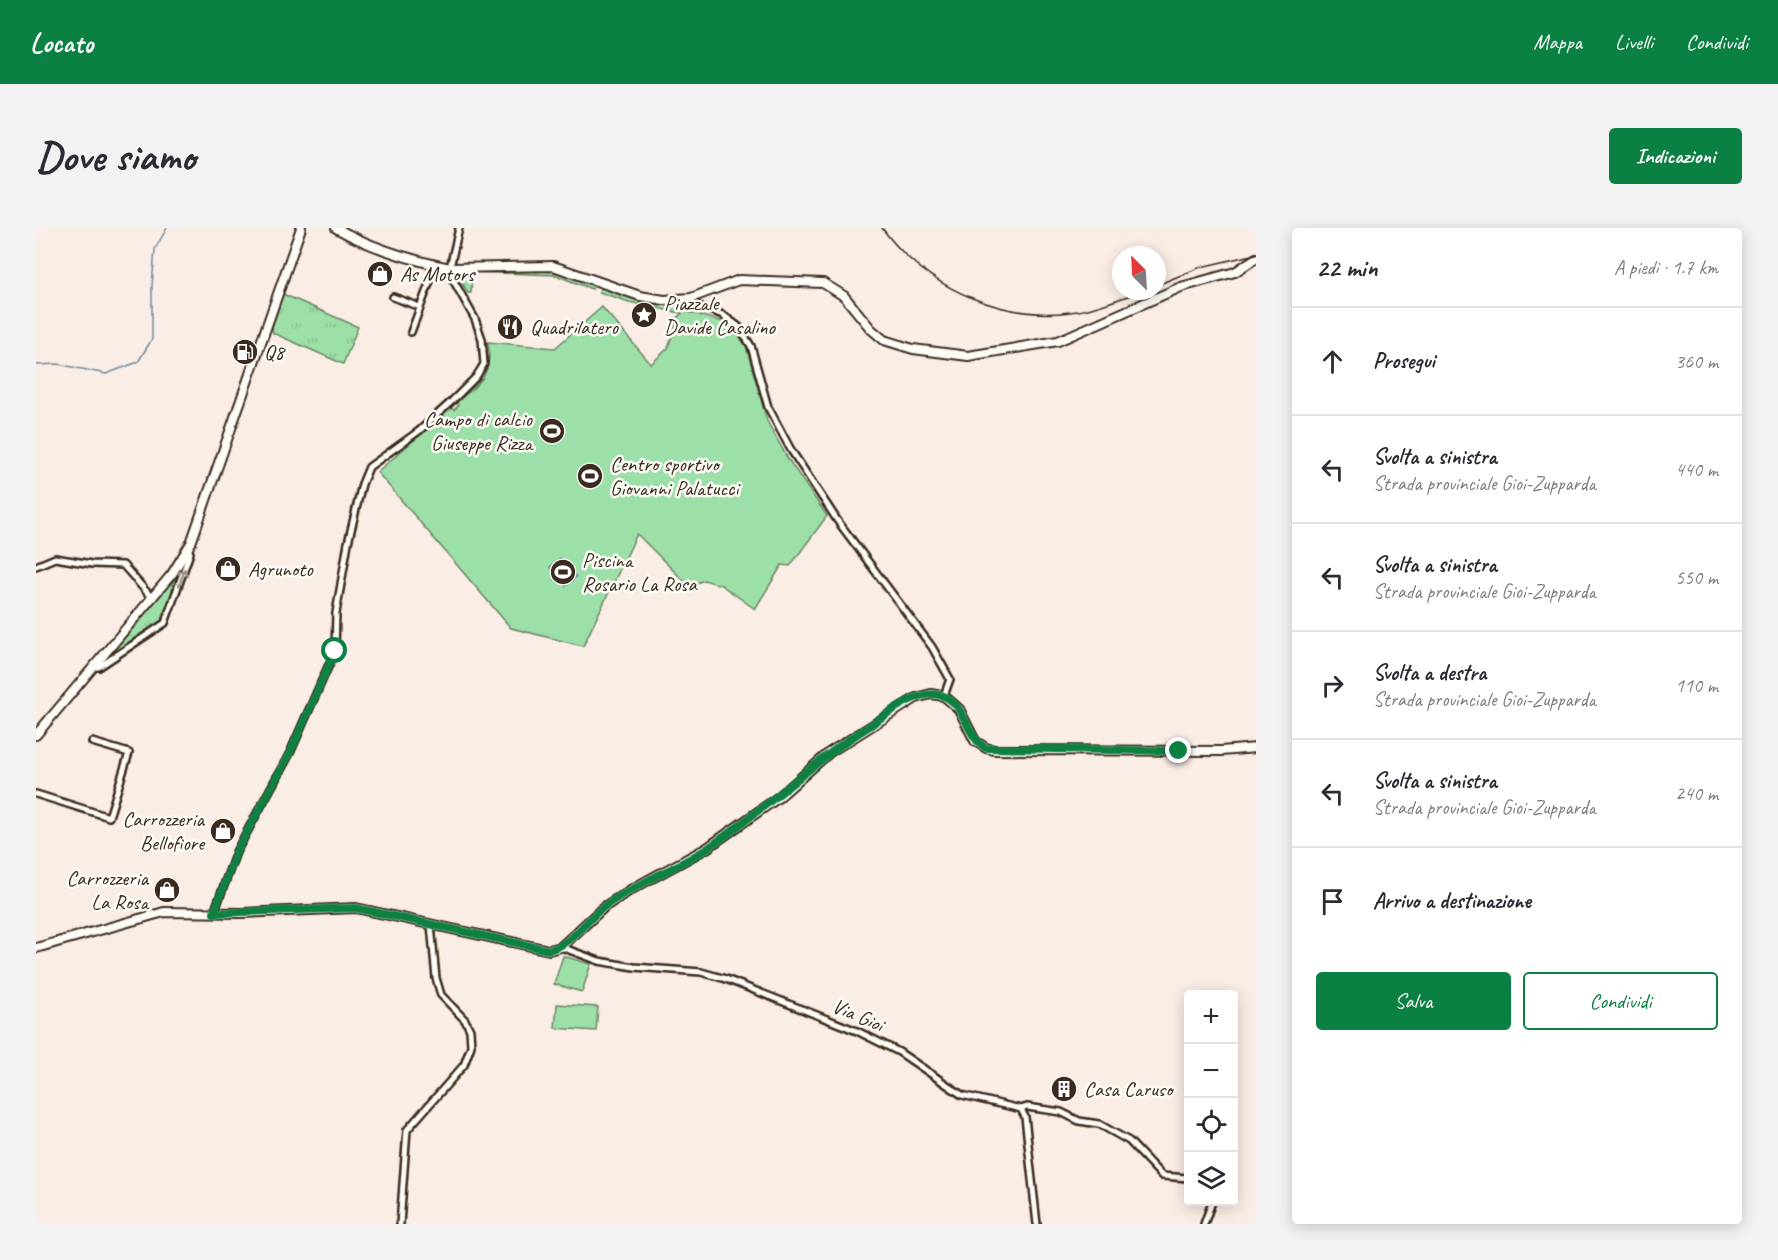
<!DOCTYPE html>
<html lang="it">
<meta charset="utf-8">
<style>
body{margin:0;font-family:Caveat,sans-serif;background:#f2f2f3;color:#2b2b33}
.controls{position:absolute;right:18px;bottom:18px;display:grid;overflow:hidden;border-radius:6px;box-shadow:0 3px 15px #0003}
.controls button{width:54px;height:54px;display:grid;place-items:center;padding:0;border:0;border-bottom:2px solid #e1e1e2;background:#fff;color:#2b2b33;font:30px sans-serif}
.compass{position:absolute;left:1076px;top:18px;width:54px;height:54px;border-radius:50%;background:#fff;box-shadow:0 3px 15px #0003;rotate:336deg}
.stop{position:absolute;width:18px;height:18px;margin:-14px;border:4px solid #0b8043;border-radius:50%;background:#fff}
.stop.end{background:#0b8043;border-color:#fff;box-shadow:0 2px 6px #0008}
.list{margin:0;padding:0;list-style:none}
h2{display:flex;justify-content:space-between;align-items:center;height:78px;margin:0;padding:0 24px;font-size:26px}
h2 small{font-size:20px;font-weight:400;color:#7c7c81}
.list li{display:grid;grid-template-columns:39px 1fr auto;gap:18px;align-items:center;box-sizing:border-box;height:108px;padding:0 24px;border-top:2px solid #e1e1e2}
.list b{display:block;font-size:22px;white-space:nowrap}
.list p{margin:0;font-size:20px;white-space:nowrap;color:#7c7c81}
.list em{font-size:20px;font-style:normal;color:#7c7c81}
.actions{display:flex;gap:12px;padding:18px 24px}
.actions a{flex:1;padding:14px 0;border:2px solid #0b8043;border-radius:6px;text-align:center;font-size:21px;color:#0b8043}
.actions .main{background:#0b8043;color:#fff}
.icon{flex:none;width:33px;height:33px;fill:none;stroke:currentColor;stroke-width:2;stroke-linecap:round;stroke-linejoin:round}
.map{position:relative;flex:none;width:1220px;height:996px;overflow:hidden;border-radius:6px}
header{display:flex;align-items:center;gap:36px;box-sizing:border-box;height:84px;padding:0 30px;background:#0b8043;color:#fff}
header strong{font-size:28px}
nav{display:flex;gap:33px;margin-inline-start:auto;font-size:21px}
.intro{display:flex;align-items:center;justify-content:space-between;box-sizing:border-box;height:144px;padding:0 36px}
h1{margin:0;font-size:42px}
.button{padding:15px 27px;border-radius:6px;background:#0b8043;color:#fff;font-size:21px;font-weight:700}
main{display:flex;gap:36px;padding:0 36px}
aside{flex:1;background:#fff;border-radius:6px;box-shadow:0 3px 15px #0003}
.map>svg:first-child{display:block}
</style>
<header>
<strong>Locato</strong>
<nav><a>Mappa</a><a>Livelli</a><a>Condividi</a></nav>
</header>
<div class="intro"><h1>Dove siamo</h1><a class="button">Indicazioni</a></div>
<main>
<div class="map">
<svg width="1220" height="996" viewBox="0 0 1220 996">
<defs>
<pattern id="grass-tufts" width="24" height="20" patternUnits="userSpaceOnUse" patternTransform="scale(1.5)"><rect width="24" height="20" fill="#9ddfa9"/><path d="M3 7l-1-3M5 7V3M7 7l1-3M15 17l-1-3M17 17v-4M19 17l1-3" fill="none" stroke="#88c091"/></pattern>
<pattern id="garden-dots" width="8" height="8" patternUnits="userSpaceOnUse" patternTransform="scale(1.5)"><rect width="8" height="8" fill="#9ddfa9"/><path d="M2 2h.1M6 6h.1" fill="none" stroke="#88c091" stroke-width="1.8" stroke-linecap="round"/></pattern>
<pattern id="water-ripples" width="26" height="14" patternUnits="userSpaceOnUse" patternTransform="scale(1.5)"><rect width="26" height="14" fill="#92caf1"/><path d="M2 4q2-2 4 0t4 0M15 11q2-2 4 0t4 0" fill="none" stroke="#78a4c3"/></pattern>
</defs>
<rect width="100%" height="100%" fill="#faede6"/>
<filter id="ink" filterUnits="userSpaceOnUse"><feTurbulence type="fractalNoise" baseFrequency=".0167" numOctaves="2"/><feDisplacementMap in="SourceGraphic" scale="12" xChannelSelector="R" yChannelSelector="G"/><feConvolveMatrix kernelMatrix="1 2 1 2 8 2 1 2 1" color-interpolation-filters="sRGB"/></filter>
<g filter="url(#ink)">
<g fill="url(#grass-tufts)" stroke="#6c8464" stroke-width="1.5">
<path d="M 565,58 L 613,74 L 640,76 L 644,85 L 593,74 L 563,64 Z"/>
<path d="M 247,66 L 322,99 L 307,136 L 237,105 L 236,99 Z"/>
<path d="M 150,330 L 127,394 L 68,431 Z"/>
</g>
<g fill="#9ddfa9" stroke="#6c8464" stroke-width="1.5">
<path d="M 566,79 L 615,136 L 632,120 L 642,89 L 648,83 L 696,96 L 702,103 L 709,114 L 731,193 L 752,231 L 791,288 L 754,338 L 746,337 L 719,381 L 685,357 L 668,352 L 653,358 L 601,306 L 547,418 L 475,400 L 341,244 L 415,180 L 418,182 L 422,178 L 421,174 C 444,154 457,147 452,114 L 519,120 Z"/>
<path d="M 527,728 L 555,736 L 546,764 L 518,756 Z"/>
<path d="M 521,776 L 562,779 L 560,803 L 519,800 Z"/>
</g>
<path fill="url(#garden-dots)" stroke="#6c8464" stroke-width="1.5" d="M 509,39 L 560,56 L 556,61 L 519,47 L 436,44 L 435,65 L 432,65 L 420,46 L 428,43 Z"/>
<path fill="url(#water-ripples)" stroke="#6f8a9d" stroke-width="1.5" d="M 524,330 L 540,349 L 530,358 L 514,339 Z"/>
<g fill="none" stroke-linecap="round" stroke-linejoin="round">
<path stroke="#6f8a9d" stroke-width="1.5" d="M 0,137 L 22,136 L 70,146 L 102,134 L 116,111 L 116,58 L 119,21 L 131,0"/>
<g stroke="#3b2a1e" stroke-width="10">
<g id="street">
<path d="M 357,69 L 384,79"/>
<path d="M 646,72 L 687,87 L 703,99 L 715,118 L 732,179 L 755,222 L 801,292 L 896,419 L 914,451 L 908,468"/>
<path d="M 375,104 L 400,37"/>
<path d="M 0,338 L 19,330 L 56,336 L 87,337 L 116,370"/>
<path d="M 58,439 L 63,439 L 129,395 L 154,325 L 152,321"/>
<path d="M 0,566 L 73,589 L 93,525 L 56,514"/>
<path d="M 178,685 L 200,624 L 254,525 L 299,423 L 300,385 L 312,315 L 326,256 L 333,239 L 383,203 L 415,174 L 440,149 L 448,136 L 446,111 L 439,91 L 415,48 L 415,35 L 423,0"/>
<path d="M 525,719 L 563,733 L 598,739 L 665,744 L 690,751 L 821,803 L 863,824 L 926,867 L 985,881 L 989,889 L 1001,996"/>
<path d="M 985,881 L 991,879 L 1025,884 L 1043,893 L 1063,896 L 1093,913 L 1126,948 L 1152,950"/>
<path d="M 364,996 L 371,902 L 428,837 L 435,818 L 434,802 L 429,792 L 405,767 L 400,750 L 395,697"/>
<path d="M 1168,996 L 1176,974"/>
</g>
</g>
<g stroke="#3b2a1e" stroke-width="12">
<g id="secondary">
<path d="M 300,0 C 335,20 375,32 414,40 L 517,38 L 604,68 L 628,72 L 655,70 L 703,52 L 787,55 L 808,68 L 835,101 L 848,112 L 877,121 L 932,128 L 1022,113 L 1145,59 L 1199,44 L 1220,30"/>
<path d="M 0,507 L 136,346 L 155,315 L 265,0"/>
<path d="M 0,720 L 128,684 L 207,685 L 320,680 L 513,722 L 525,719 L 568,679 L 596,661 L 671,620 L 743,569 L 794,524 L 880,470 L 895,466 L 908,468 L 923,481 L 939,513 L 950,520 L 958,522 L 1185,523 L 1220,520"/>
</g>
</g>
<use href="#street" stroke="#fdfcf7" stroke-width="5"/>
<use href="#secondary" stroke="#fdfcf7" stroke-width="8"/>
<g stroke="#3b2a1e" stroke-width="1.5">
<path d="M 846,0 C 892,63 975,98 1052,81 C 1070,76 1087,70 1105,63"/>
<path d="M 1121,57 L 1165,39 L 1220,26"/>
</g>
</g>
<defs><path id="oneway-shaft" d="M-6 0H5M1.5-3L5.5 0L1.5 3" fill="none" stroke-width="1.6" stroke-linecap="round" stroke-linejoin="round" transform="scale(1.5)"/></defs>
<use stroke="#9c938a" href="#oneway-shaft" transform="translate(146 349) rotate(-72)"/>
</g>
<g fill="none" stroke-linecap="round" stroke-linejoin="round" filter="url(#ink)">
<path stroke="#0b8043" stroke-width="8" d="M 299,423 L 254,525 L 200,624 L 178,685 L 320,680 L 513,722 C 536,716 550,692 569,678 C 601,655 639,641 672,620 C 729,582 777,533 835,497 C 854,484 880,462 904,467 C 929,472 929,509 950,520 L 1143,523"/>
</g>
<defs>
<g id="shop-disc" transform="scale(1.35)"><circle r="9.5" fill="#3b2a1e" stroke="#fdfcf7"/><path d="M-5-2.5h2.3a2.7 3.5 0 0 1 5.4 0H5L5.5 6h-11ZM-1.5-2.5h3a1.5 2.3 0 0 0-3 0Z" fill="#fff"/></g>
<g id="sight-disc" transform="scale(1.35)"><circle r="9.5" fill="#3b2a1e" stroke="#fdfcf7"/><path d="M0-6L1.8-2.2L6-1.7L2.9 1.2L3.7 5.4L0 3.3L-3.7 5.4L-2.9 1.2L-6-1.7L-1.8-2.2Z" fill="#fff"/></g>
<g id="restaurant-disc" transform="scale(1.35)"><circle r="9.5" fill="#3b2a1e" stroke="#fdfcf7"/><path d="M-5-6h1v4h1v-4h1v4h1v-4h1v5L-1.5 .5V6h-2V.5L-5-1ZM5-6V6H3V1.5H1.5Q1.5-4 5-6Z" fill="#fff"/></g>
<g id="fuel-disc" transform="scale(1.35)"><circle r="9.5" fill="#3b2a1e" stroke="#fdfcf7"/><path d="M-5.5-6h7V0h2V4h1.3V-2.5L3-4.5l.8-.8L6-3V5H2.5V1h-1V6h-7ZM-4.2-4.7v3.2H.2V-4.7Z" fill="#fff"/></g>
<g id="stadium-disc" transform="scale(1.35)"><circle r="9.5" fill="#3b2a1e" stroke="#fdfcf7"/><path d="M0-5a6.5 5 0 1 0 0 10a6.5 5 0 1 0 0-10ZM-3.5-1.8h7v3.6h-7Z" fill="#fff"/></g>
<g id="building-disc" transform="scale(1.35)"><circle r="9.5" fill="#3b2a1e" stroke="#fdfcf7"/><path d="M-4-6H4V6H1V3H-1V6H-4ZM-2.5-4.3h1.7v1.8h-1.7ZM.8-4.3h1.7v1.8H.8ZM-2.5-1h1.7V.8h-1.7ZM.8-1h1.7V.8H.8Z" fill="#fff"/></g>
</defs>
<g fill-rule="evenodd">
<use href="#shop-disc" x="344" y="46"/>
<use href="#sight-disc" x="608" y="87"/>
<use href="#restaurant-disc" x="474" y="99"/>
<use href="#fuel-disc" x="209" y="124"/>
<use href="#stadium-disc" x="516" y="203"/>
<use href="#stadium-disc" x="554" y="248"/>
<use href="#shop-disc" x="192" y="341"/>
<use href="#stadium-disc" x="527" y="344"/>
<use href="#shop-disc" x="187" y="603"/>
<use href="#shop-disc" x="131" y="662"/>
<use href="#building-disc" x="1028" y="861"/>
</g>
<g text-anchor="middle" stroke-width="5" stroke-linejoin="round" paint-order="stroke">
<g font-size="21" fill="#3b2a1e" stroke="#fdfcf7" text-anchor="start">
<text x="364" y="53">As Motors</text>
<text x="628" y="82">Piazzale<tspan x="628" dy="24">Davide Casalino</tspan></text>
<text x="494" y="106">Quadrilatero</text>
<text x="228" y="131">Q8</text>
<text x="496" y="198" text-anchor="end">Campo di calcio<tspan x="496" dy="24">Giuseppe Rizza</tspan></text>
<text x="574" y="243">Centro sportivo<tspan x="574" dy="24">Giovanni Palatucci</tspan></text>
<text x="546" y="339">Piscina<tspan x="546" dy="24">Rosario La Rosa</tspan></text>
<text x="212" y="348">Agrunoto</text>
<text x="168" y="598" text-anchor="end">Carrozzeria<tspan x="168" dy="24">Bellofiore</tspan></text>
<text x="112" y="657" text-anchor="end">Carrozzeria<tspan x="112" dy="24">La Rosa</tspan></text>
<text x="1048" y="868">Casa Caruso</text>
</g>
<g font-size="21" fill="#3b2a1e" stroke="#fdfcf7">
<text transform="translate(822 787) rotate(23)" y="7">Via Gioi</text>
</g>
</g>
</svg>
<div class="controls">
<button>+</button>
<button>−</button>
<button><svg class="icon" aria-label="locate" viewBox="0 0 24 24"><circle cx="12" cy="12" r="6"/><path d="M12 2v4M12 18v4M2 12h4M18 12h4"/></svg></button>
<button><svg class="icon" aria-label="layers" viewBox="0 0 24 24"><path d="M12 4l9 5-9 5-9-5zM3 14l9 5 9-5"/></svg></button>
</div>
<svg class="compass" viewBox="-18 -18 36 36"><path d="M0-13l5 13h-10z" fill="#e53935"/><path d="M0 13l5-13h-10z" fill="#7c7c81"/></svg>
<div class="stop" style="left:299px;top:423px"></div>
<div class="stop end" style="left:1143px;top:523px"></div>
</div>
<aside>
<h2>22 min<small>A piedi · 1.7 km</small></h2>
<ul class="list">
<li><svg class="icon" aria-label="ahead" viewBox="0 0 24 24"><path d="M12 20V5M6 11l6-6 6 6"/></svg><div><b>Prosegui</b></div><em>360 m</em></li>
<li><svg class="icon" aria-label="left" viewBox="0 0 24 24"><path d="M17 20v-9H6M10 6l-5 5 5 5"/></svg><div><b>Svolta a sinistra</b><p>Strada provinciale Gioi-Zupparda</p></div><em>440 m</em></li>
<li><svg class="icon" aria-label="left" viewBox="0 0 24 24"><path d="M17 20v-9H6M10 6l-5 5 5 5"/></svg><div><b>Svolta a sinistra</b><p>Strada provinciale Gioi-Zupparda</p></div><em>550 m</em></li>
<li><svg class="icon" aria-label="right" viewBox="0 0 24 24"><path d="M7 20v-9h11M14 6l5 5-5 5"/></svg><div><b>Svolta a destra</b><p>Strada provinciale Gioi-Zupparda</p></div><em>110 m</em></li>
<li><svg class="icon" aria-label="left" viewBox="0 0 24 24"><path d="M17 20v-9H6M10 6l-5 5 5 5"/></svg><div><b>Svolta a sinistra</b><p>Strada provinciale Gioi-Zupparda</p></div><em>240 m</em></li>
<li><svg class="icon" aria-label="arrive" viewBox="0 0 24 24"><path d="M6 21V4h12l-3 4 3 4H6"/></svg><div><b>Arrivo a destinazione</b></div></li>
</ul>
<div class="actions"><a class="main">Salva</a><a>Condividi</a></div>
</aside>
</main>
